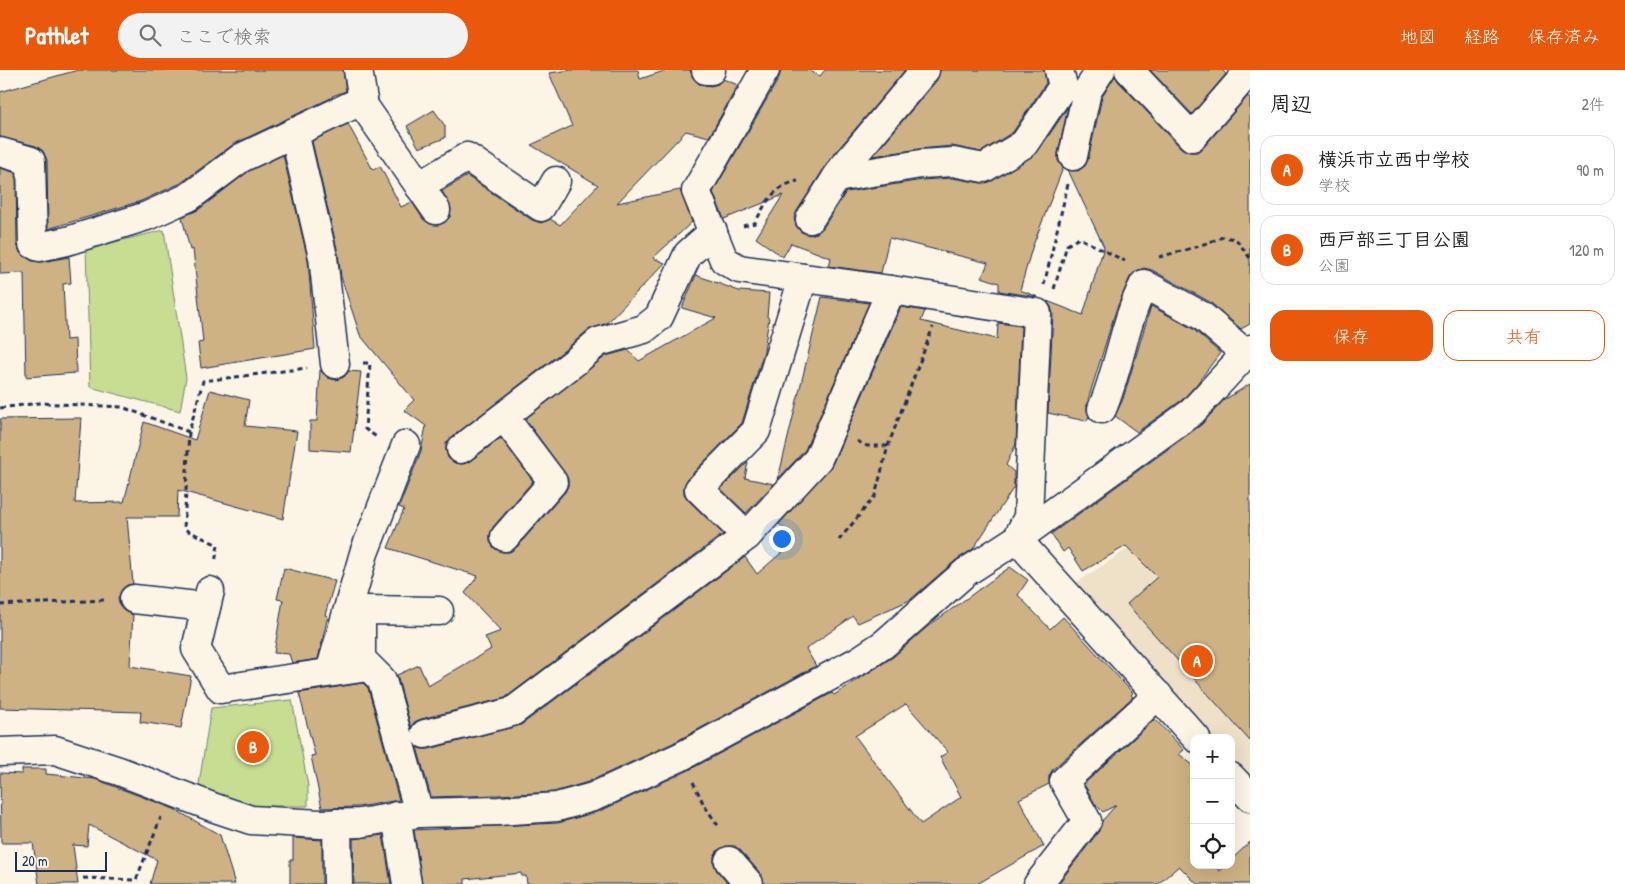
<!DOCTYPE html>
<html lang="ja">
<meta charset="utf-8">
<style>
body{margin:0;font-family:"Patrick Hand","Klee One",sans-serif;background:#f2f2f2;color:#222}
.controls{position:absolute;right:15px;bottom:15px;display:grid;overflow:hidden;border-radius:10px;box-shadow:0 5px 20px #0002}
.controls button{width:45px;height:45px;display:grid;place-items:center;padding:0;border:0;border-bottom:1px solid #e0e0e0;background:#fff;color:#222;font:25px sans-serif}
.scale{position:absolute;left:15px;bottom:12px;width:92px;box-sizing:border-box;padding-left:5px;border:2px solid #1b2f5e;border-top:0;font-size:14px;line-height:18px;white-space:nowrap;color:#1b2f5e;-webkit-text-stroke:4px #fcf5e5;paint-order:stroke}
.you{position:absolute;left:781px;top:468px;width:18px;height:18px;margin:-12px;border:4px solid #fff;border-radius:50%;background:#1a73e8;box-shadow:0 0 0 8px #1a73e833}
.badge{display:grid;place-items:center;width:32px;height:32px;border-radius:50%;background:#ea580c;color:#fff;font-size:16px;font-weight:700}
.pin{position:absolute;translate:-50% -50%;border:2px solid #fff;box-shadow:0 1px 5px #0006}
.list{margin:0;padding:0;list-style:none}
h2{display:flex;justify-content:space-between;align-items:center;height:65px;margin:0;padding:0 20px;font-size:21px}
h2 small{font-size:16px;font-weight:400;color:#767676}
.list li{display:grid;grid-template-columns:32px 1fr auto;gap:15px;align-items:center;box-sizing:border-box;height:70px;margin:0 10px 10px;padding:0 10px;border:1px solid #e0e0e0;border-radius:15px}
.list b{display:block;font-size:19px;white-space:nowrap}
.list p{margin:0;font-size:16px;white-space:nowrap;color:#767676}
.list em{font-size:16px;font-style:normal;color:#767676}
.actions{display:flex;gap:10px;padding:15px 20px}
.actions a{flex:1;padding:11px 0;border:1px solid #ea580c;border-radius:15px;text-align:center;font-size:18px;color:#ea580c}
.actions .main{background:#ea580c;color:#fff}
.icon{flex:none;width:28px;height:28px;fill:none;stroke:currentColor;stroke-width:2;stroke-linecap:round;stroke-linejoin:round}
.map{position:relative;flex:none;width:1250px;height:814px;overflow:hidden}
header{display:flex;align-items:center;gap:30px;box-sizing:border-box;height:70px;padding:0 25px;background:#ea580c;color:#fff}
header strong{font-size:24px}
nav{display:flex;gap:28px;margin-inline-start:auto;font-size:18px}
.search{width:350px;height:45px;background:#f2f2f2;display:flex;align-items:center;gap:12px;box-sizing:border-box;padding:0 18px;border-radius:28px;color:#767676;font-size:19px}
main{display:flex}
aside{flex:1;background:#fff}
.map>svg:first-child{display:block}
</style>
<header>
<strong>Pathlet</strong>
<div class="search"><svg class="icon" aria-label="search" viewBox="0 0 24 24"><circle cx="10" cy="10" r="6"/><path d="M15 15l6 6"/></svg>ここで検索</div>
<nav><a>地図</a><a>経路</a><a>保存済み</a></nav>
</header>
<main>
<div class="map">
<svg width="1250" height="814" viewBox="0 0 1250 814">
<rect width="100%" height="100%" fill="#fcf5e5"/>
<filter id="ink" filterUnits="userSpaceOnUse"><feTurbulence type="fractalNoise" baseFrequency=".02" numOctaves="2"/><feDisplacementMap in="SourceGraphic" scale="10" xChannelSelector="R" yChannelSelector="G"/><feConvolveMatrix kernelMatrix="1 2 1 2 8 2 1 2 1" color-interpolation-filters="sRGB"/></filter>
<g filter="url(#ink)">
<path fill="#eee1c8" d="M 1250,399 L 1250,708 L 1231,688 L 1231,668 L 1213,668 L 1074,514 Z"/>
<g fill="#c7dd92" stroke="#718678">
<path d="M 164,160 L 186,308 L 180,341 L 90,317 L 86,179 Z"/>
<path d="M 292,630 L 308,716 L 308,736 L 256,736 L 198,720 L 211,638 Z"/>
</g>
<g fill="#ceb283" stroke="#1b2f5e" fill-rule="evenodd">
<path d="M 78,0 L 343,0 L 346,21 L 332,26 L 333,27 L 234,74 L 181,113 L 141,131 L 48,159 L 47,90 L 43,81 L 36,76 L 0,67 L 0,22 Z"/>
<path d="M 571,0 L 638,0 L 640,9 L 667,0 L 690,0 L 693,8 L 699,14 L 711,16 L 718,14 L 723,9 L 738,15 L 709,67 L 686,61 L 617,133 L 680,120 L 692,152 L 653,188 L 665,193 L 607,253 L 588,260 L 566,279 L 452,367 L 446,373 L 446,381 L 448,388 L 455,393 L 463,394 L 470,391 L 501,368 L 533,411 L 493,457 L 490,464 L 490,472 L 494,478 L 502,482 L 510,482 L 517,477 L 565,422 L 568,416 L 568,409 L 565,403 L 525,349 L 606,286 L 628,280 L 639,291 L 716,248 L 682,238 L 696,205 L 739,221 L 769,223 L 767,247 L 769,248 L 764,281 L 742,353 L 688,408 L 684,416 L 684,424 L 688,430 L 723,464 L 505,628 L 421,649 L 414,652 L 411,657 L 397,605 L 419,595 L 428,616 L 491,579 L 485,567 L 501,561 L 465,523 L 478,506 L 388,478 L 404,439 L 399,437 L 421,381 L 426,356 L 404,340 L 414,330 L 360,265 L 341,207 L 338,183 L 312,71 L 348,54 L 373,100 L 380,96 L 401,137 L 412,132 L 423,149 L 430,154 L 438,155 L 444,153 L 450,147 L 451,138 L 442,121 L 467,106 L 532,150 L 541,153 L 550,149 L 560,155 L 598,115 L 531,75 L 572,56 L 549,3 Z"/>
<path d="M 781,0 L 808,0 L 820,6 L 825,0 L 905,0 L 830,89 L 797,141 L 794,148 L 796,156 L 801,162 L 809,165 L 817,163 L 823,158 L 846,122 L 923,110 L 952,108 L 981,113 L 992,111 L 1037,83 L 1068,37 L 1058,83 L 1058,91 L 1063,98 L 1032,178 L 1020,220 L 1038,227 L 999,221 L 999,213 L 982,207 L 988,193 L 889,168 L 881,203 L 829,196 L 831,188 L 791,173 L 783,187 L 756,168 L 783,125 L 724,149 L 713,122 L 779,8 Z"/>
<path d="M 940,0 L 1044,0 L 1046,13 L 1013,62 L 981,82 L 952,76 L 919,79 L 873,86 L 937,10 Z"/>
<path d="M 1150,0 L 1222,0 L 1226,4 L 1192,44 Z"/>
<path d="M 1115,6 L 1118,11 L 1181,78 L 1189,82 L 1197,82 L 1203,78 L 1248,26 L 1250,28 L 1250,254 L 1241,259 L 1210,232 L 1152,200 L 1144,198 L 1136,201 L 1130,207 L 1116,240 L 1087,333 L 1087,341 L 1089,347 L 1086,351 L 1048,343 L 1053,244 L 1051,237 L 1047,231 L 1083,245 L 1104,177 L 1068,100 L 1078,101 L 1085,96 L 1088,90 L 1102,27 Z"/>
<path d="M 434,40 L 445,56 L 445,68 L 419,78 L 407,56 Z"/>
<path d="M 283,85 L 308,190 L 315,279 L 201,298 L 198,273 L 203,272 L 193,179 L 190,180 L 182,147 L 198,140 L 249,101 Z"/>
<path d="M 0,98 L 16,103 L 17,174 L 20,183 L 32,191 L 42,192 L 69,187 L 71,213 L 63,214 L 66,270 L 75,269 L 76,303 L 26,307 L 24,203 L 0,204 Z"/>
<path d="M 822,227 L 869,233 L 805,380 L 778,409 Z"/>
<path d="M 1151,236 L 1193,259 L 1220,283 L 1196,315 L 1182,330 L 1137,362 L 1115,346 L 1123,329 Z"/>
<path d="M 901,237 L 925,241 L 921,251 L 997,269 L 998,253 L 1021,256 L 1016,374 L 1006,395 L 1014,402 L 1014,417 L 973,479 L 956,490 L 910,530 L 858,553 L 853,546 L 806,579 L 816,596 L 673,673 L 588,712 L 554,722 L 498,725 L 431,727 L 417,677 L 421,679 L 429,679 L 521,655 L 745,487 L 757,504 L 796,470 L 779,454 L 832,395 Z"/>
<path d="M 320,300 L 328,308 L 336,310 L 344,307 L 349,301 L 361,302 L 351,382 L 310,379 L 310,351 L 317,351 Z"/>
<path d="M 1250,314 L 1250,671 L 1127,534 L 1157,507 L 1126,476 L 1083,501 L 1068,478 L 1063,482 L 1051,464 L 1201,355 L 1224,330 Z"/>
<path d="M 210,320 L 249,330 L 245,356 L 297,361 L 283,449 L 178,420 L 177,447 L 127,447 L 133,514 L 127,515 L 122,519 L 118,528 L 120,536 L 124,541 L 133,545 L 130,596 L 191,606 L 181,658 L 140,652 L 141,642 L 0,638 L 0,349 L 81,348 L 75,433 L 124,432 L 144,352 L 195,370 Z"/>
<path d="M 748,392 L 745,408 L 774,414 L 746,443 L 721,419 Z"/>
<path d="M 1010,497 L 1028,510 L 1018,525 L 1050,559 L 1063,547 L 1133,623 L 1131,625 L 1133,627 L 1053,699 L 1049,706 L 1049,714 L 1019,729 L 1044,776 L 977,814 L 764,814 L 761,804 L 741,781 L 735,776 L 726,776 L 718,780 L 714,786 L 714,794 L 717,801 L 728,814 L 527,814 L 526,806 L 522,806 L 521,803 L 465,809 L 465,814 L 422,814 L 414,760 L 558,753 L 600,741 L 687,701 L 832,623 L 834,625 L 893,587 L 927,557 ZM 906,634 L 948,682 L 940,687 L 961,727 L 921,754 L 855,666 Z"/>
<path d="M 284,498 L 335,511 L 325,545 L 328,546 L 318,589 L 292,593 L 289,584 L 274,583 L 283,530 L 277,529 Z"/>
<path d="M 363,613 L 368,618 L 399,730 L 358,737 L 322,738 L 311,686 L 315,685 L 299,623 Z"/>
<path d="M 1155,649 L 1184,680 L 1179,684 L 1194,696 L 1194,795 L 1213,795 L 1220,801 L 1226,795 L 1231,795 L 1231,790 L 1250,772 L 1250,814 L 1197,814 L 1179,796 L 1158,814 L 1058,814 L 1099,761 L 1102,751 L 1116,735 L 1103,742 L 1095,734 L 1084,714 Z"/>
<path d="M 22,699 L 46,699 L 46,704 L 95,709 L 174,739 L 220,765 L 235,814 L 150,814 L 157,790 L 89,755 L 87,776 L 73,775 L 78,814 L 39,814 L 33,773 L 1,773 L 0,703 L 22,704 Z"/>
<path d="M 383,765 L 391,814 L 354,814 L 353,769 Z"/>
<path d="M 293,768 L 322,770 L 322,814 L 290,814 L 290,790 L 293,790 Z"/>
</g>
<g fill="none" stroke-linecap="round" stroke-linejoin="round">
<g stroke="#1b2f5e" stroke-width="31">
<g id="minor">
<path d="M 358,0 L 364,36 L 436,140"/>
<path d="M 706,0 L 711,0"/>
<path d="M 1129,0 L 1192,67 L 1250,0"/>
<path d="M 294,62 L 323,187 L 335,294"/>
<path d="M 0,82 L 31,91 L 33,174 L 39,177 L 67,171 L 147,146 L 189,127 L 241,88 L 363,30"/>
<path d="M 1073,86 L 1087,21 L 1101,0"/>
<path d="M 836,108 L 921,94 L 953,92 L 984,98 L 1024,74 L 1063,16 L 1059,0"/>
<path d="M 419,116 L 467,87 L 541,137 L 556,111"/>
<path d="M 810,149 L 842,99 L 925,0"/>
<path d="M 1102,339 C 1119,299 1124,253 1144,214 L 1202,246 L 1246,284"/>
<path d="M 504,347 L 553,412 L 505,467"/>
<path d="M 461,379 L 576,291 L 598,272 L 644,259 L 659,247 L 688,184 L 713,162"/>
<path d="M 747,466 L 699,419 L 756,361 L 803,208"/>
<path d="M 210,521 L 196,579 L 221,619 L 368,597"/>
<path d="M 134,529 L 206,537"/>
<path d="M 330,602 L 364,483 L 406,375"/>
<path d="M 425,664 L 512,642 L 747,466 L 818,389 L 891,220"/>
<path d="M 1196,668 L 1017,469 L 1192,342 L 1250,279"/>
<path d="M 0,682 L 55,680 L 119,701 L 215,738 L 251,750 L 320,754 L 360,753 L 419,743 L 499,741 L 557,737 L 593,727 L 680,687 L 860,590 L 884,574 L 966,502 L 1017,469 L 1028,447 L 1037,243 L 891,220 L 739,199 L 724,190 L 696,121 L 765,0"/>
<path d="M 1231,707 L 1250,727"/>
<path d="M 419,743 L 382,610 L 361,589 L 361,540 L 439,541"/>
<path d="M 396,746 L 407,814"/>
<path d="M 337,753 L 338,814"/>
<path d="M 729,791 L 749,814"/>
<path d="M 1038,814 L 1087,751 L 1064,711 L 1158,625"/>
</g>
</g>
<g stroke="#1b2f5e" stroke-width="3" stroke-dasharray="5 4" stroke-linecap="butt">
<path d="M 743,156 L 755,153 C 766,132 774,116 798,111"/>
<path d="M 1159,187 L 1196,177 L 1223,167 L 1236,169 L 1250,188"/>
<path d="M 1044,215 L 1068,114"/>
<path d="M 1054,219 L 1067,175 L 1079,168 L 1125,191"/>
<path d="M 363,293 L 370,293 L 365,359 L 378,368"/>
<path d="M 0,338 L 39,333 L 122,337 L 189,362 L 203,311 L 307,298"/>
<path d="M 189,362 L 184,459 L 218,475 L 215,493"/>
<path d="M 857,371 L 867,376 L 888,376"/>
<path d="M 839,470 L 875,426 L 888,376 L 933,257"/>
<path d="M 0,535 L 106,530"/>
<path d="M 693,712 L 704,735 L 719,757"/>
<path d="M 83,808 L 136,810 L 161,747"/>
</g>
<use href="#minor" stroke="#fcf5e5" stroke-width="28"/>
</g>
</g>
</svg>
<div class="controls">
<button>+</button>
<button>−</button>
<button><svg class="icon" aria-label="locate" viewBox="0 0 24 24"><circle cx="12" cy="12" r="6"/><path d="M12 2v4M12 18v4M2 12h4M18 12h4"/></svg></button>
</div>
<div class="scale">20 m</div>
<div class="you"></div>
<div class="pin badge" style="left:1197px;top:591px">A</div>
<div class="pin badge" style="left:253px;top:677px">B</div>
</div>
<aside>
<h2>周辺<small>2件</small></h2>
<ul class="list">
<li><span class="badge">A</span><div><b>横浜市立西中学校</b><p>学校</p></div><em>90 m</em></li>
<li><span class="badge">B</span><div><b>西戸部三丁目公園</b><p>公園</p></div><em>120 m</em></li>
</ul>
<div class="actions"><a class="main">保存</a><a>共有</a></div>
</aside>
</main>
